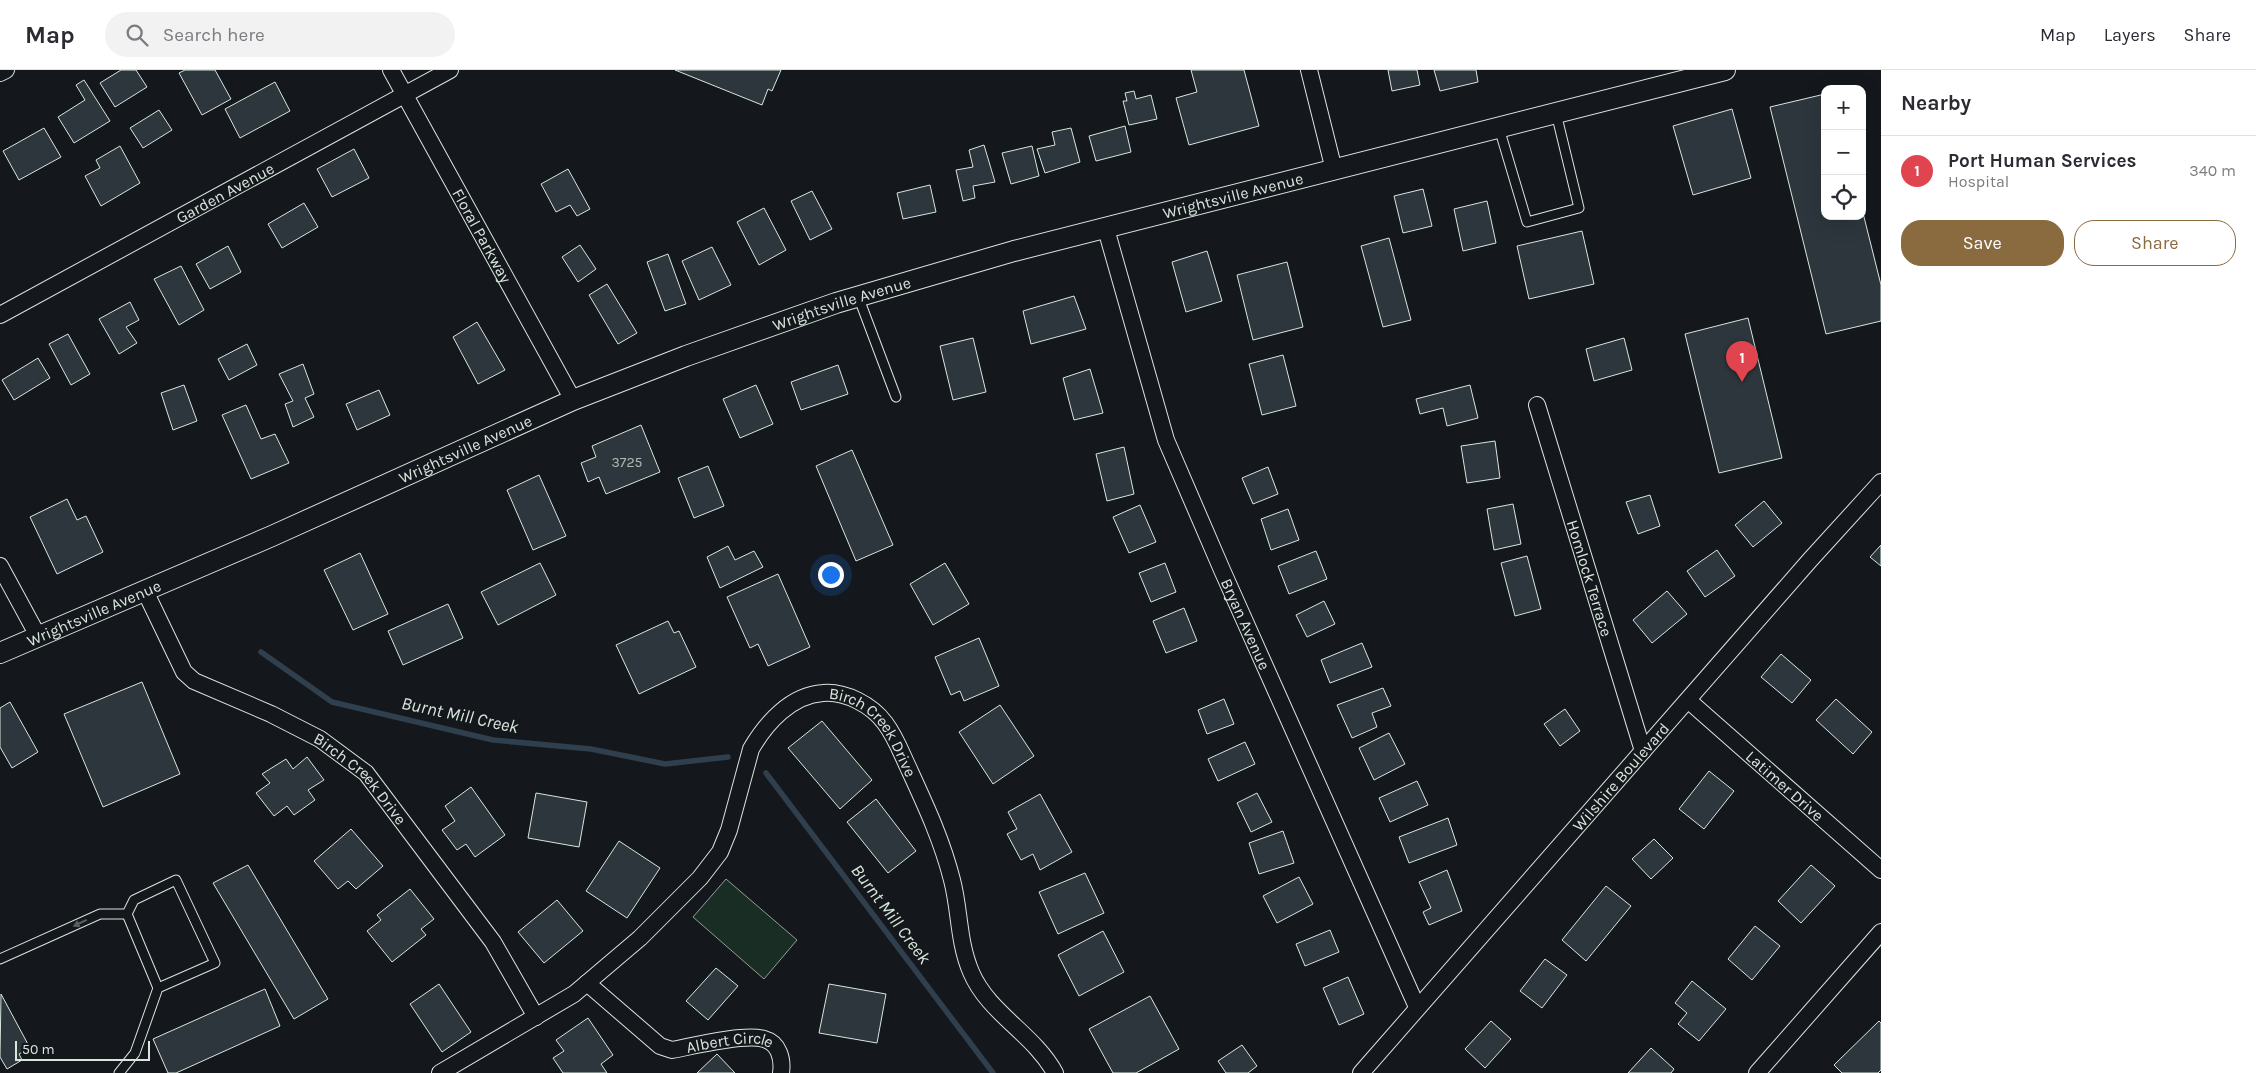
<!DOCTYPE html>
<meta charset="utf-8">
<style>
body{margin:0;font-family:Karla,sans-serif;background:#f2f2f3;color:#2b2b33}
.controls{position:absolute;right:15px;top:15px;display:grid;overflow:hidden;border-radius:10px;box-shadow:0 5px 20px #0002}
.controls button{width:45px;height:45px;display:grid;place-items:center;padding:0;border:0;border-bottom:1px solid #e1e1e2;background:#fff;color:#2b2b33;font:25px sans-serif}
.scale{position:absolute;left:15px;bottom:12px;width:135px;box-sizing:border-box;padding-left:5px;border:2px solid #d8e6dc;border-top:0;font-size:14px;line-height:18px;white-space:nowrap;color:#d8e6dc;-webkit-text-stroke:4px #14181c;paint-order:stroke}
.you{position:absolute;left:830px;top:504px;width:18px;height:18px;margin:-12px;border:4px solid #fff;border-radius:50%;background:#1a73e8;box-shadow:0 0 0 8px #1a73e833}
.badge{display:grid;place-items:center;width:32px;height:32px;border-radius:50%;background:#8a6a3f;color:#fff;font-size:16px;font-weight:700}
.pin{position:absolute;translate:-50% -41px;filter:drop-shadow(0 1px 2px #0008)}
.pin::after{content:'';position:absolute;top:26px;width:18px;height:15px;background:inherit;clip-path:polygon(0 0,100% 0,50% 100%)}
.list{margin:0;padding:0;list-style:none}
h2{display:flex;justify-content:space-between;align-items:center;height:65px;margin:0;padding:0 20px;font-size:21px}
h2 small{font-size:16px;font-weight:400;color:#7c7c81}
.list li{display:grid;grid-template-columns:32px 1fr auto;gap:15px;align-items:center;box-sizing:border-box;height:70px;padding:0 20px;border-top:1px solid #e1e1e2}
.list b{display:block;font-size:19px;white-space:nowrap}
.list p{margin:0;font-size:16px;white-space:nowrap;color:#7c7c81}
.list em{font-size:16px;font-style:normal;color:#7c7c81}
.actions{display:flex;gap:10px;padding:15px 20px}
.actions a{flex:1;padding:11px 0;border:1px solid #8a6a3f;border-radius:20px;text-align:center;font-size:18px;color:#8a6a3f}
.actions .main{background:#8a6a3f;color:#fff}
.icon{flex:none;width:28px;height:28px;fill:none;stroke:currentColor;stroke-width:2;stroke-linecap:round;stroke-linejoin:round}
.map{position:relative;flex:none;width:1881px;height:1003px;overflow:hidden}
header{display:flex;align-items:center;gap:30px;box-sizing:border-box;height:70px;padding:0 25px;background:#fff;border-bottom:1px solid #e1e1e2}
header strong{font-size:24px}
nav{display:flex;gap:28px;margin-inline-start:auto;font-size:18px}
.search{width:350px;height:45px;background:#f2f2f3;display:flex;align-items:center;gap:12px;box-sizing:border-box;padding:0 18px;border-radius:28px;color:#7c7c81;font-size:19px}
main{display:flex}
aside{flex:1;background:#fff}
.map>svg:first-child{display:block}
</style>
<header>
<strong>Map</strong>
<div class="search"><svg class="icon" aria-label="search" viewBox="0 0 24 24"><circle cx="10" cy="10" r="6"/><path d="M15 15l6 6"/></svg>Search here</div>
<nav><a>Map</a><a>Layers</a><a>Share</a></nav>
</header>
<main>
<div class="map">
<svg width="1881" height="1003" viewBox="0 0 1881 1003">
<rect width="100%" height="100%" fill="#14181c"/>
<path fill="#1a2d24" stroke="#939e99" d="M 726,809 L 797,870 L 764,909 L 693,847 Z"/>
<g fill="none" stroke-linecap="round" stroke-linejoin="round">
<g stroke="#2f3f4d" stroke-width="5.5">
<path d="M 261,582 L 332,632 L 493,670 L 591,679 L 665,694 L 728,687"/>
<path d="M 766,703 L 993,1003"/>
</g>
</g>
<g fill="#2c363c" stroke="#d8e6dc">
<path d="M 121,0 L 136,0 L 147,17 L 115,37 L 100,13 Z"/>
<path d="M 185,0 L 215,0 L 231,29 L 202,45 L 179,3 Z"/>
<path d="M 675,0 L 781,0 L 772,21 L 768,19 L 762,35 Z"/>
<path d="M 1191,0 L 1244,0 L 1259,56 L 1189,75 L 1176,28 L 1197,22 Z"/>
<path d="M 1388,0 L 1417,0 L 1420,15 L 1392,21 Z"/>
<path d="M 1434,0 L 1476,0 L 1478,12 L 1440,21 Z"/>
<path d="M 84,10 L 110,51 L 74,73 L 58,47 L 85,30 L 76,15 Z"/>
<path d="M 275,12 L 290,41 L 240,68 L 225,39 Z"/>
<path d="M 1134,21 L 1136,29 L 1151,25 L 1157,49 L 1129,55 L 1123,31 L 1127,31 L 1125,23 Z"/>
<path d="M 1825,24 L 1825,146 L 1862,146 L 1862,139 L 1881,215 L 1881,251 L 1826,264 L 1770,37 Z"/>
<path d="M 1732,39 L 1751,108 L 1693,125 L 1673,56 Z"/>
<path d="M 159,40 L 172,60 L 143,78 L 130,58 Z"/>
<path d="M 1125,56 L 1131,82 L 1096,91 L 1089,66 Z"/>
<path d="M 44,58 L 61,87 L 19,110 L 3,81 Z"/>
<path d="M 1071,58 L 1080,92 L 1045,103 L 1037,79 L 1055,75 L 1052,62 Z"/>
<path d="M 984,75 L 995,112 L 973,116 L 975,128 L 963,131 L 956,100 L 973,97 L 969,80 Z"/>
<path d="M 120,76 L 140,113 L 101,136 L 85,106 L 100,98 L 96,90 Z"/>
<path d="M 1032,76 L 1039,106 L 1011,114 L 1002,83 Z"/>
<path d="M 354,79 L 369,108 L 332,127 L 317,99 Z"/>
<path d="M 568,99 L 590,139 L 577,146 L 570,135 L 556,142 L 541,114 Z"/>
<path d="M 930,115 L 936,142 L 903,149 L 897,123 Z"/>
<path d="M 1423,119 L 1432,156 L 1403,163 L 1394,126 Z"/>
<path d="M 812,121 L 832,159 L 810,170 L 791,131 Z"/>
<path d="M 1487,131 L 1496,173 L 1463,181 L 1454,139 Z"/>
<path d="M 304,133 L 318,157 L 282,178 L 268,154 Z"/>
<path d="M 764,138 L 786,180 L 759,195 L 737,152 Z"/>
<path d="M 1582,161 L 1594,214 L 1529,229 L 1517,176 Z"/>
<path d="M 1389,168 L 1411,250 L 1383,257 L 1361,176 Z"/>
<path d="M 580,175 L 596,199 L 578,212 L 562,187 Z"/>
<path d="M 228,176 L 241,202 L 210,219 L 196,194 Z"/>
<path d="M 712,177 L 731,215 L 699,230 L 682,191 Z"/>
<path d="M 1207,181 L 1222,231 L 1186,242 L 1172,192 Z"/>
<path d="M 668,184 L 686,234 L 665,241 L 647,192 Z"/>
<path d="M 1287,192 L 1303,257 L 1253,270 L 1237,205 Z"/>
<path d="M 181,196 L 204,240 L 179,255 L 154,209 Z"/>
<path d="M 607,214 L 637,263 L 618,274 L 589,225 Z"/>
<path d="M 1074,226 L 1086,259 L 1031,274 L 1023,241 Z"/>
<path d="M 130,232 L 139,250 L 126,257 L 137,273 L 119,284 L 99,249 Z"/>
<path d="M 1748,248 L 1782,388 L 1719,403 L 1685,264 Z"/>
<path d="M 477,252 L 505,300 L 478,314 L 453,267 Z"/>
<path d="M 68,264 L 90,304 L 71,315 L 49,274 Z"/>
<path d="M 973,268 L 986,322 L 953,330 L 940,276 Z"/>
<path d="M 1624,268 L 1632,300 L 1594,311 L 1586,279 Z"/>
<path d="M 247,274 L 257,295 L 229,310 L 218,289 Z"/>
<path d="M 1283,285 L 1296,336 L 1262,345 L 1249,294 Z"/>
<path d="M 38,288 L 50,308 L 14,330 L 2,310 Z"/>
<path d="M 303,294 L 314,324 L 305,328 L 314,347 L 293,357 L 285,334 L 293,331 L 279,304 Z"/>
<path d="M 838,295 L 848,324 L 801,340 L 791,312 Z"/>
<path d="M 1090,299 L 1103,343 L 1074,350 L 1063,308 Z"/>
<path d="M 184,315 L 197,351 L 173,360 L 161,323 Z"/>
<path d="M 756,315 L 773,354 L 740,368 L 723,329 Z"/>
<path d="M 1470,315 L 1478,348 L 1447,356 L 1443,338 L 1420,344 L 1416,329 Z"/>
<path d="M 379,320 L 390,345 L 357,360 L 346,334 Z"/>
<path d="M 246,335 L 261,369 L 275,364 L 289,393 L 251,409 L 222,345 Z"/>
<path d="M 641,355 L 660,402 L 606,424 L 599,407 L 588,412 L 581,393 L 596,387 L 592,376 Z"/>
<path d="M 1495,371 L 1500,408 L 1467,413 L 1461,376 Z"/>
<path d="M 1124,377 L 1134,424 L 1107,431 L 1096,384 Z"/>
<path d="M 852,380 L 893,475 L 856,491 L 816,396 Z"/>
<path d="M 708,396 L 724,436 L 694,448 L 678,408 Z"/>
<path d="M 1268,397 L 1278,424 L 1253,434 L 1242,408 Z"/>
<path d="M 539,405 L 566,466 L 533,480 L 507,420 Z"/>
<path d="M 1650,425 L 1660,456 L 1638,464 L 1626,432 Z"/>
<path d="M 67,429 L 77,450 L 86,446 L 103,482 L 57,504 L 30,447 Z"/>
<path d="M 1764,431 L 1782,453 L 1753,477 L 1735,455 Z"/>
<path d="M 1513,434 L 1521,474 L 1494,480 L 1487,439 Z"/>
<path d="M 1140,435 L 1156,472 L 1129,483 L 1113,447 Z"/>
<path d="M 1288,439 L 1299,470 L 1271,480 L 1261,449 Z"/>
<path d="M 1881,475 L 1881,496 L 1870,487 Z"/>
<path d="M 728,476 L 735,490 L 754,481 L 763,497 L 720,518 L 707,487 Z"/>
<path d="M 1717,480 L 1735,506 L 1705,527 L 1687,501 Z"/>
<path d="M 1316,481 L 1327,509 L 1289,524 L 1278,496 Z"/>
<path d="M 360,483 L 388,544 L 353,560 L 324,500 Z"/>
<path d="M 1527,486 L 1541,539 L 1515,546 L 1501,493 Z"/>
<path d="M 540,493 L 556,525 L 498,555 L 481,522 Z"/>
<path d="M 945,493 L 969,534 L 933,555 L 910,514 Z"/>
<path d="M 1165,493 L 1176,522 L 1151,532 L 1139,503 Z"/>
<path d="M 778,504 L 810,577 L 768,596 L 758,574 L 750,578 L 727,527 Z"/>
<path d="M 1667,521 L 1687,544 L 1652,573 L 1633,550 Z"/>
<path d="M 1324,531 L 1335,554 L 1307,567 L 1296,545 Z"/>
<path d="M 448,534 L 463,568 L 403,595 L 388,561 Z"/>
<path d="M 1184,538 L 1197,571 L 1166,583 L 1153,551 Z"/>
<path d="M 668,551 L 674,563 L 679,561 L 696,597 L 639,624 L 616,575 Z"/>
<path d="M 979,568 L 999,616 L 964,631 L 960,621 L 951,625 L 935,587 Z"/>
<path d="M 1362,573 L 1372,597 L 1330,613 L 1321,590 Z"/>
<path d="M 1781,584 L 1811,610 L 1792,633 L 1761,607 Z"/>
<path d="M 142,612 L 180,704 L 103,737 L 64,644 Z"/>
<path d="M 1383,618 L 1391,636 L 1372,643 L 1377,657 L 1352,668 L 1337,635 Z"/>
<path d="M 1224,629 L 1234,654 L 1207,664 L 1198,640 Z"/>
<path d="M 1836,629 L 1872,662 L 1853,684 L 1816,650 Z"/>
<path d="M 10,632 L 38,682 L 12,698 L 0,677 L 0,638 Z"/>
<path d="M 1000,635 L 1034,686 L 993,714 L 959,662 Z"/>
<path d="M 1565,639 L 1580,661 L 1560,676 L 1544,654 Z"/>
<path d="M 822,651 L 872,710 L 840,739 L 788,678 Z"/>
<path d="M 1389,663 L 1405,694 L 1374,710 L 1359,678 Z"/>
<path d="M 1245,672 L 1255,694 L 1218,711 L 1208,689 Z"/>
<path d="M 307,687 L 324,710 L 308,720 L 315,730 L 294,745 L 287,736 L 274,746 L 256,723 L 270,713 L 262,704 L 286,689 L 293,699 Z"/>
<path d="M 1709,701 L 1734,721 L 1704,759 L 1679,739 Z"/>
<path d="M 1417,711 L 1428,735 L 1390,752 L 1379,728 Z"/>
<path d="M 471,717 L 505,765 L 475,787 L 466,774 L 457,780 L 442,760 L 455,751 L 445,736 Z"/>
<path d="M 536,723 L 587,732 L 579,777 L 528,768 Z"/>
<path d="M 1257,723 L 1272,752 L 1251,762 L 1237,733 Z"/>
<path d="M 1040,724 L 1072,782 L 1040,800 L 1033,784 L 1021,790 L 1007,764 L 1017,759 L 1008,742 Z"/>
<path d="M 876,729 L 916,781 L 888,803 L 847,752 Z"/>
<path d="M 1448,748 L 1457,775 L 1409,793 L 1399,767 Z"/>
<path d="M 351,759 L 383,796 L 356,819 L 348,811 L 338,819 L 314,791 Z"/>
<path d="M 1283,761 L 1294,793 L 1259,804 L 1249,773 Z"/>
<path d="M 1654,769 L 1673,788 L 1651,809 L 1632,789 Z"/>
<path d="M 619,771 L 660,798 L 627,848 L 586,821 Z"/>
<path d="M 248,795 L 328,929 L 294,949 L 213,813 Z"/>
<path d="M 1811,795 L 1835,816 L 1801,853 L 1778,831 Z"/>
<path d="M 1447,800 L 1462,841 L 1429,855 L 1423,842 L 1431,838 L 1419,812 Z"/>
<path d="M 1085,803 L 1104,843 L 1058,864 L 1039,822 Z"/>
<path d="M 1299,807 L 1313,834 L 1277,853 L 1263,826 Z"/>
<path d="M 1606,816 L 1631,836 L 1586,891 L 1562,870 Z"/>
<path d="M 410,819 L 434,849 L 421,859 L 426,865 L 392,892 L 367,861 L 381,850 L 377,845 Z"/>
<path d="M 557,830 L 583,861 L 544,893 L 518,862 Z"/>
<path d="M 1755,856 L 1780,876 L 1752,910 L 1728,889 Z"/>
<path d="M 1330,860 L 1339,882 L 1305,896 L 1296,874 Z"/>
<path d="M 1103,861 L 1124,902 L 1079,926 L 1058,885 Z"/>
<path d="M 1545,889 L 1567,905 L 1542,938 L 1520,921 Z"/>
<path d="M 716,898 L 738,916 L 708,950 L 686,931 Z"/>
<path d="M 1348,907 L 1364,944 L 1339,955 L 1323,918 Z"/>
<path d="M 1692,911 L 1726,939 L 1699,971 L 1678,954 L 1687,943 L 1675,933 Z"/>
<path d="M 439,914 L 471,962 L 442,982 L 410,934 Z"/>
<path d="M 829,914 L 886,924 L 877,973 L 819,963 Z"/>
<path d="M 265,919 L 280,956 L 176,1003 L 168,1003 L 153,969 Z"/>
<path d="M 1,924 L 30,978 L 19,984 L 22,990 L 7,999 L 0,987 Z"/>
<path d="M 1150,926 L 1179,979 L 1136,1003 L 1113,1003 L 1089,959 Z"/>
<path d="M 588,948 L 613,985 L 601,994 L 607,1003 L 563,1003 L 553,988 L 564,981 L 556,970 Z"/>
<path d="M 1491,951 L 1511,969 L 1485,998 L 1465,979 Z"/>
<path d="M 1879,951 L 1881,953 L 1881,1000 L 1878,1003 L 1842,1003 L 1834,995 Z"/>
<path d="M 1242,975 L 1257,996 L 1248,1003 L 1226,1003 L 1218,991 Z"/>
<path d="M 1651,978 L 1674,999 L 1671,1003 L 1628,1003 Z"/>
<path d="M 717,984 L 735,1003 L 697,1003 Z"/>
</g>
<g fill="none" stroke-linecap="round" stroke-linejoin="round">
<g stroke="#d8e6dc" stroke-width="11">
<g id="service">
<path d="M 1499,58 L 1527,152 L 1579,138 L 1556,43"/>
<path d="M 858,226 L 896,327"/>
<path d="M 0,889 L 100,844 L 127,844"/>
<path d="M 119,1003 L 135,983 L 158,918 L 127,844 L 134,830 L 176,810 L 215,893 L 158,918"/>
</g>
</g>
<g stroke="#d8e6dc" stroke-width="18">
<g id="minor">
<path id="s1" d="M 391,0 L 573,330"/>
<path d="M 1309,0 L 1334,100"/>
<path d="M 0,3 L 6,0"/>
<path id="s2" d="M 1106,159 L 1166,370 L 1222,500 L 1417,937"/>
<path id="s3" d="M 0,245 L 450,0"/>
<path id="s4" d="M 1537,335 L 1643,681"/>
<path d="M 0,496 L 38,566"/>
<path id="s5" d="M 145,521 L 184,602 L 194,611 L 271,644 L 320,669 L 366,703 L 493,872 L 536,947"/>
<path id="s6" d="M 1689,631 L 1881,800"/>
<path id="s7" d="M 587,913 L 660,976 L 672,980 C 693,976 745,963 764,969 C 779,973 783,989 781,1003"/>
<path id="s8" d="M 440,1003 L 574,924 L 640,868 L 700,808 L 720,782 L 729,760 L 751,679 C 766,653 791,625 823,623 C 845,621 872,635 885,653 C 895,666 901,682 908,697 C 925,734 942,770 952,810 C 960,840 958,872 971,902 C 988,943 1034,964 1055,1003"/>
<path id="s9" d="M 1361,1003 L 1810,490 L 1881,412"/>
<path d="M 1757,1003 L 1881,862"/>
</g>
</g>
<g stroke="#d8e6dc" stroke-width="22">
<g id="tertiary">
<path id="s10" d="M 0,583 L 272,466 L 573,330 L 686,286 L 836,233 L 1014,181 L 1725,0"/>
</g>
</g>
<use href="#service" stroke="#14181c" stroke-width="9"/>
<use href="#minor" stroke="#14181c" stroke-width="16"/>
<use href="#tertiary" stroke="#14181c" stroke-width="20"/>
</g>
<defs><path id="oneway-solid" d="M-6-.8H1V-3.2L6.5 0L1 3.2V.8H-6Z" transform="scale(1.25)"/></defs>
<use fill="#59605f" href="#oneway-solid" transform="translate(80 853) rotate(155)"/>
<g text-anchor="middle" stroke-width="4" stroke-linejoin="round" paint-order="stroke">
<g font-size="14" fill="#adbab4">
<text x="627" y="397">3725</text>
</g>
<g font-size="16" fill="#d8e6dc" stroke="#14181c">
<text dy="6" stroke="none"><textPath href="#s3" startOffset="256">Garden Avenue</textPath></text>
<text dy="6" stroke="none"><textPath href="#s10" startOffset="1318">Wrightsville Avenue</textPath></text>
<text dy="6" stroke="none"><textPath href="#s1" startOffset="189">Floral Parkway</textPath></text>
<text dy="6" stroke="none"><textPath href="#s10" startOffset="912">Wrightsville Avenue</textPath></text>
<text dy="6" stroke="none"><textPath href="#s10" startOffset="508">Wrightsville Avenue</textPath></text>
<text dy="6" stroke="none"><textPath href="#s4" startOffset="181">Homlock Terrace</textPath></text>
<text dy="6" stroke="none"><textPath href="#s10" startOffset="102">Wrightsville Avenue</textPath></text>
<text dy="6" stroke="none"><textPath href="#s2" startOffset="420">Bryan Avenue</textPath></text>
<text dy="6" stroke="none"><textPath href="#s8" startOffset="631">Birch Creek Drive</textPath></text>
<text dy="6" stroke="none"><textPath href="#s9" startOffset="394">Wilshire Boulevard</textPath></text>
<text dy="6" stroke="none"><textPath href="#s5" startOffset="299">Birch Creek Drive</textPath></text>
<text dy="6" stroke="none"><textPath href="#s6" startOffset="128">Latimer Drive</textPath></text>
<text dy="6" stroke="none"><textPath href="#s7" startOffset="168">Albert Circle</textPath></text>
</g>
<g font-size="18" font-style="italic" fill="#d8e6dc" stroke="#14181c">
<text transform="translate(460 645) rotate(12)" y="6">Burnt Mill Creek</text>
<text transform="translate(891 844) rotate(53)" y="6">Burnt Mill Creek</text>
</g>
</g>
</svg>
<div class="controls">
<button>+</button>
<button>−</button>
<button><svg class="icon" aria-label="locate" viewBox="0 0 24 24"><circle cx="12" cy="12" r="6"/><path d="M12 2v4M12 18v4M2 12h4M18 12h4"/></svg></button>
</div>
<div class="scale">50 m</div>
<div class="you"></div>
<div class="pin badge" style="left:1742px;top:312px;background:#e0444e">1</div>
</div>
<aside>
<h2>Nearby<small></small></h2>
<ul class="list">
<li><span class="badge" style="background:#e0444e">1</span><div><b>Port Human Services</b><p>Hospital</p></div><em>340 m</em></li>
</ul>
<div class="actions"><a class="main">Save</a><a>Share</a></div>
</aside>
</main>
